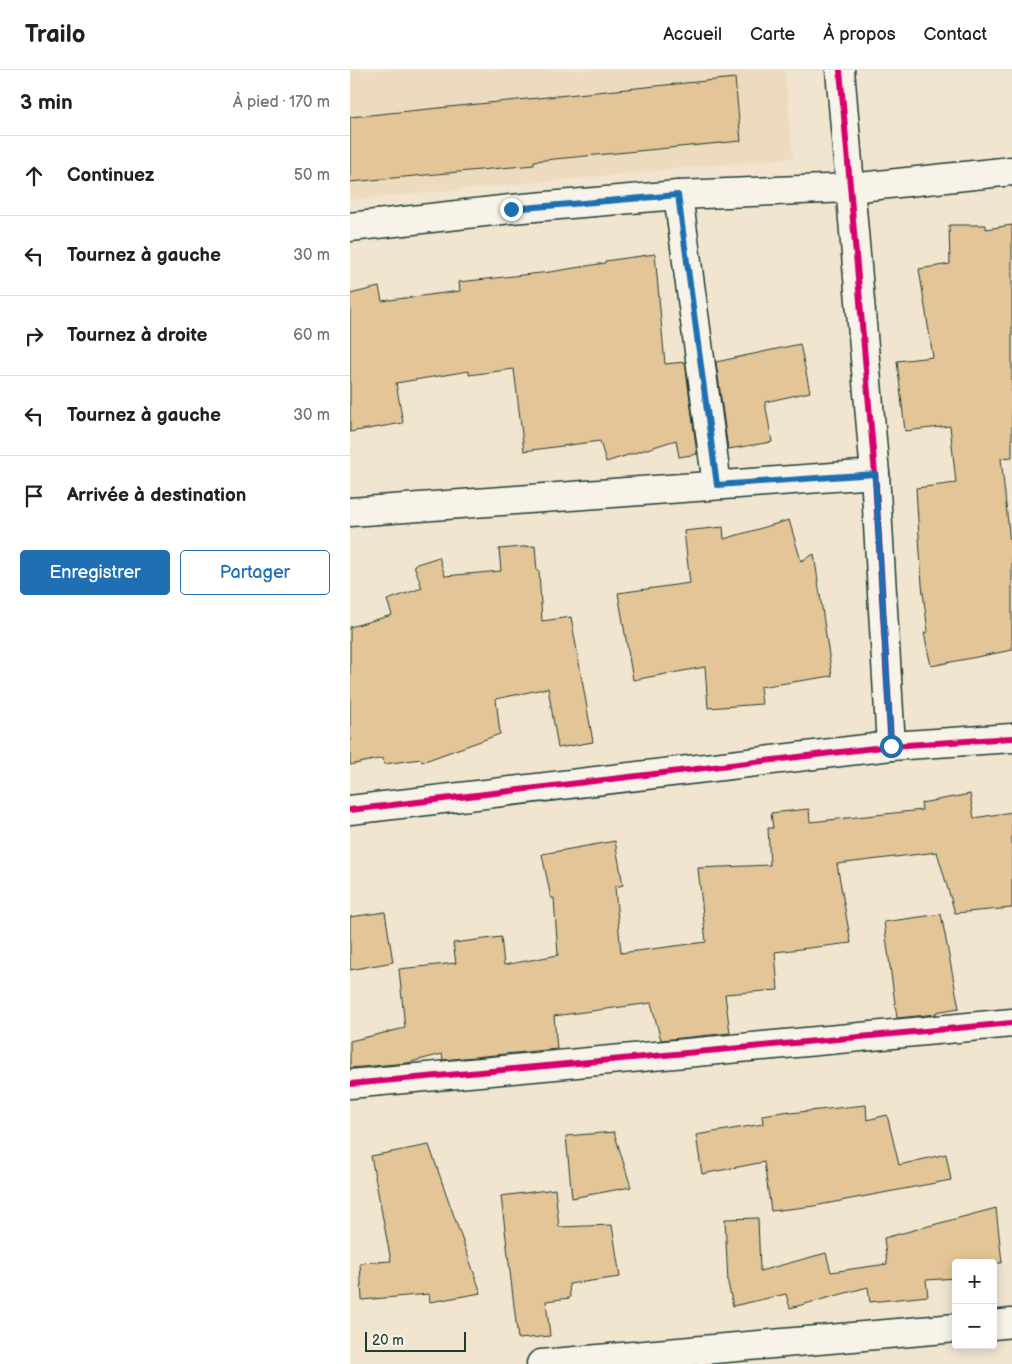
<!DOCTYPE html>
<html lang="fr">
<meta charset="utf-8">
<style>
body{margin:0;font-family:"Balsamiq Sans",sans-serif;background:#f6f6f6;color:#202124}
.controls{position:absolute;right:15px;bottom:15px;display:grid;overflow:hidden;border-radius:5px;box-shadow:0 2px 12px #0003}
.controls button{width:45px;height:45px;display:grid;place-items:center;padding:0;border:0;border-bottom:1px solid #e0e0e0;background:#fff;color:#202124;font:25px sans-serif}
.scale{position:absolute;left:15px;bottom:12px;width:101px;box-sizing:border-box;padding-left:5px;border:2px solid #1f3d34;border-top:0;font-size:14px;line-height:18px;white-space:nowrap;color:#1f3d34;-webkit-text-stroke:4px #f7f3e8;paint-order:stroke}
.stop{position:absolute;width:15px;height:15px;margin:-11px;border:4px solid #1f6fb2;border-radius:50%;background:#fff}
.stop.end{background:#1f6fb2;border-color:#fff;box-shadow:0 1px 5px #0008}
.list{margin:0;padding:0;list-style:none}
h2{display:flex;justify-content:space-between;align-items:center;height:65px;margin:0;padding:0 20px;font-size:21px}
h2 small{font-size:16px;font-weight:400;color:#757577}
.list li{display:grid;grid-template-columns:32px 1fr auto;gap:15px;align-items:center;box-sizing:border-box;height:80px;padding:0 20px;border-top:1px solid #e0e0e0}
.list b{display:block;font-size:19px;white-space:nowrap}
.list em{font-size:16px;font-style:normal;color:#757577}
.actions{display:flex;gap:10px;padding:15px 20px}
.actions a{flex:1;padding:11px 0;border:1px solid #1f6fb2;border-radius:5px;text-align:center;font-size:18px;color:#1f6fb2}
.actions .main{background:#1f6fb2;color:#fff}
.icon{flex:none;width:28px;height:28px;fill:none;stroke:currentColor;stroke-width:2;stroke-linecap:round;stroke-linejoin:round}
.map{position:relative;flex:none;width:662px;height:1294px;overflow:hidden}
header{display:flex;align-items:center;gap:30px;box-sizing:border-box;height:70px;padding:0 25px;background:#fff;border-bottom:1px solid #e0e0e0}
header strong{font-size:24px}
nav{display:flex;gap:28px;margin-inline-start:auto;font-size:18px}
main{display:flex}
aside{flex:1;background:#fff}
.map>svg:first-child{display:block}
</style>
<header>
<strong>Trailo</strong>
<nav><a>Accueil</a><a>Carte</a><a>À propos</a><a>Contact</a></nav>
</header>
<main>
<aside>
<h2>3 min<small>À pied · 170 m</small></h2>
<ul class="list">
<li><svg class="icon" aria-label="ahead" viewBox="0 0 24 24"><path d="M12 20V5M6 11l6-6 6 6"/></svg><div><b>Continuez</b></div><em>50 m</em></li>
<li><svg class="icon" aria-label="left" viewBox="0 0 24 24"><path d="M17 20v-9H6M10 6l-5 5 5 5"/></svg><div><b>Tournez à gauche</b></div><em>30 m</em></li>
<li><svg class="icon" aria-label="right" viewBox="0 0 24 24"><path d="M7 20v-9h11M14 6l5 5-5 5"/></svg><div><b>Tournez à droite</b></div><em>60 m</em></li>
<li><svg class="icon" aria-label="left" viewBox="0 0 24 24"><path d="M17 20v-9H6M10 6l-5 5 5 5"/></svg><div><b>Tournez à gauche</b></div><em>30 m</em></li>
<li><svg class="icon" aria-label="arrive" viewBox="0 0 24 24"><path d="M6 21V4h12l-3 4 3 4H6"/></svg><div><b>Arrivée à destination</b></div></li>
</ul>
<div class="actions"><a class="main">Enregistrer</a><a>Partager</a></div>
</aside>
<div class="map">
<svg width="662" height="1294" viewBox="0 0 662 1294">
<rect width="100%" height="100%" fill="#f1e5d0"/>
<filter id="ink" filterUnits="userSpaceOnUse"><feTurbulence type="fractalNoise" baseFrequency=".02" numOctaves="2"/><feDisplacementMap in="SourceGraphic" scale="10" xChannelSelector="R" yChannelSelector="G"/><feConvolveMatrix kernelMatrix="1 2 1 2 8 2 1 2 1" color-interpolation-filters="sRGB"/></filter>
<g filter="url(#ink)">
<path fill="#eddbbf" d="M 0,0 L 435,0 L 443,88 L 0,130 Z"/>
<g fill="#e4c597" stroke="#1f3d34">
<path d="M 385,8 L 391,71 L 184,91 L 184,95 L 0,112 L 0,47 Z"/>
<path d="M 599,155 L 636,155 L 636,159 L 662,155 L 662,387 L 651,388 L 660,472 L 662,472 L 662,580 L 581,596 L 574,563 L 578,562 L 572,515 L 566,418 L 606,413 L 600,356 L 555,361 L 547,291 L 583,287 L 569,199 L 600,194 Z"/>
<path d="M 305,184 L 315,294 L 335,292 L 347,384 L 329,387 L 326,370 L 256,392 L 250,371 L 174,381 L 164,299 L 119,305 L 119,301 L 46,313 L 53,353 L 0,362 L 0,224 L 29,217 L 32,231 L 110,221 L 109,212 L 200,202 L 255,193 L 255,191 Z"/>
<path d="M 450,274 L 460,322 L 415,332 L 422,372 L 378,379 L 366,292 Z"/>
<path d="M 439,450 L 451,491 L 464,484 L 482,606 L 410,617 L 412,634 L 358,638 L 355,597 L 283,610 L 268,523 L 340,513 L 334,461 L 373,457 L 374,469 Z"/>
<path d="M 185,476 L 187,501 L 189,501 L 192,551 L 221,547 L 243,672 L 208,678 L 198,618 L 146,629 L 150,664 L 72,692 L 71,689 L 34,694 L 33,688 L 0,695 L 0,557 L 42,545 L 37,530 L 72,518 L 64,495 L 89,487 L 95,506 L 151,501 L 149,479 Z"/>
<path d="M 620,724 L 624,748 L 662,742 L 662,838 L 605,843 L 587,782 L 487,794 L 501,873 L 425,882 L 428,920 L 375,924 L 380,963 L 311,970 L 301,933 L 204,946 L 207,979 L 93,990 L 92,984 L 57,993 L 0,998 L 0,971 L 55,958 L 49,899 L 106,893 L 103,873 L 151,867 L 154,895 L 208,885 L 204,828 L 201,828 L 192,784 L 265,771 L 273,815 L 265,817 L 271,883 L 356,872 L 348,798 L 420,795 L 418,758 L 423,758 L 421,743 L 459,739 L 460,752 L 572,740 L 571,733 Z"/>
<path d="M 35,842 L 43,892 L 0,900 L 0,847 Z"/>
<path d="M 591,844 L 609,938 L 586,942 L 586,944 L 547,948 L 534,852 Z"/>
<path d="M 516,1035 L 517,1050 L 537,1045 L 549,1095 L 596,1084 L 601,1110 L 464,1136 L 421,1141 L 414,1092 L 352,1104 L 346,1065 L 413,1054 L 412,1045 L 440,1041 L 440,1043 Z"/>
<path d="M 264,1062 L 281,1117 L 222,1128 L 216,1066 Z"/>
<path d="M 79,1075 L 131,1223 L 80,1232 L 79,1224 L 12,1230 L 10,1193 L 41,1191 L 21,1086 Z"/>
<path d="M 205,1119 L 209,1157 L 262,1155 L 270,1207 L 219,1214 L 220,1228 L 196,1231 L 200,1266 L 168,1269 L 151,1126 Z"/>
<path d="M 646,1138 L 652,1193 L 606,1193 L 606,1208 L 576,1210 L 578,1226 L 520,1232 L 518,1217 L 440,1238 L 436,1224 L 383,1236 L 378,1213 L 375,1149 L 408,1148 L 410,1201 L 476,1183 L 481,1202 L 537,1194 L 534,1168 Z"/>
</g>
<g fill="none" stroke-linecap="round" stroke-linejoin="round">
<g stroke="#1f3d34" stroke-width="31">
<g id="minor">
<path d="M 490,0 L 525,404 L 541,676"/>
<path d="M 328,125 L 367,415"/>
<path d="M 0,157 L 161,139 L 328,125 L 500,118 L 662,101"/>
<path d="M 0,442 L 525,404"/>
<path d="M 0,740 L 541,676 L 662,668"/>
<path d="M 0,1014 L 662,953"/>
<path d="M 643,1255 L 662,1253"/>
<path d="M 191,1294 L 606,1258"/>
</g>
</g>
<use href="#minor" stroke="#f7f3e8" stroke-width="28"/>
<g stroke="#f7f3e8" stroke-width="9">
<g id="cycleway">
<path d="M 490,0 L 525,404 L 541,676"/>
<path d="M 0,740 L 541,676 L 662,668"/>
<path d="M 0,1014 L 662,953"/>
</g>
</g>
<use href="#cycleway" stroke="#d6006c" stroke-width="6"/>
</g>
</g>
<g fill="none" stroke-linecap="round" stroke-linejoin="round" filter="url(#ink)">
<path stroke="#1f6fb2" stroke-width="6" d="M 161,139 L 328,125 L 367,415 L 525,404 L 541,676"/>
</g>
</svg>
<div class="controls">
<button>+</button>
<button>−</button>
</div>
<div class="scale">20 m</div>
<div class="stop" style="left:541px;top:676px"></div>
<div class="stop end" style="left:161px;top:139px"></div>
</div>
</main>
